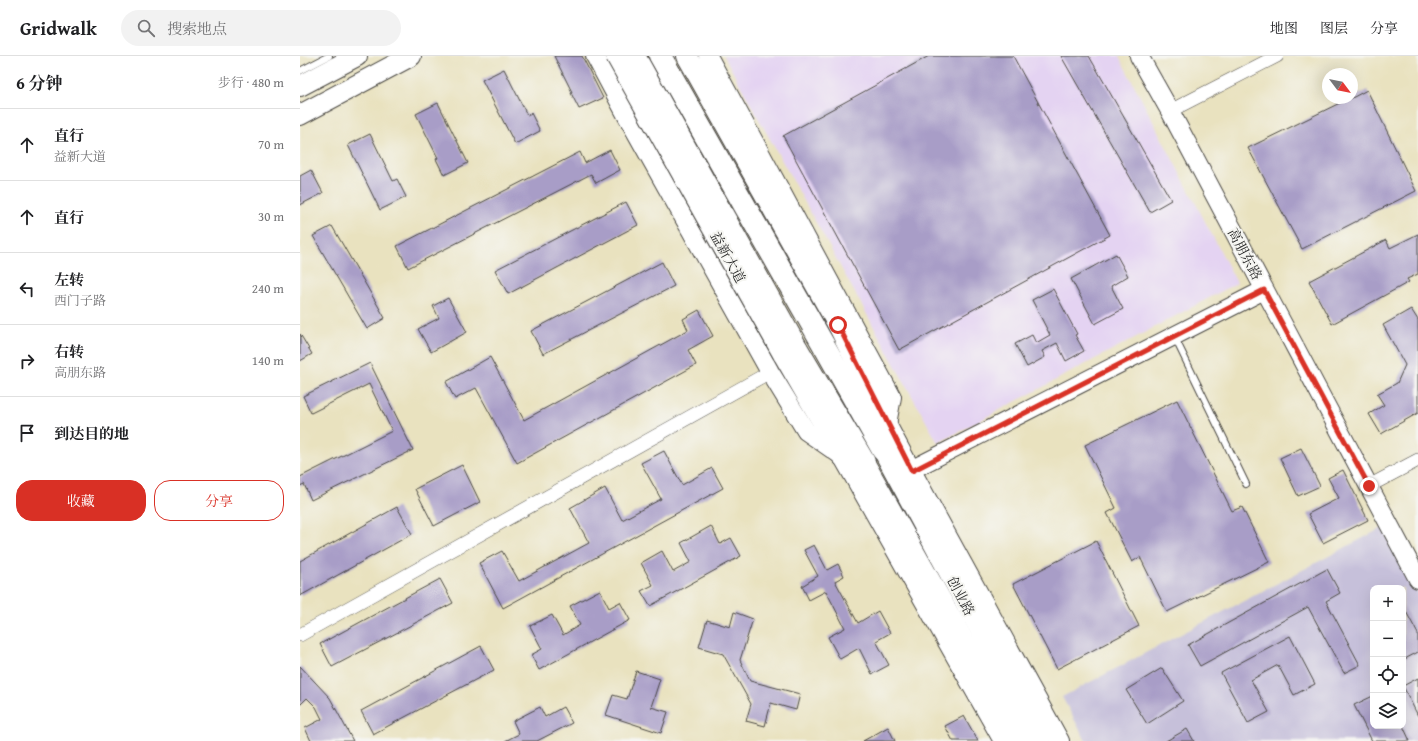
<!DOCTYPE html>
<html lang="zh">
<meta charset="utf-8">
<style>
body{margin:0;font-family:"Gentium Book Plus","Noto Serif SC",serif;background:#f2f2f2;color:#202124}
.controls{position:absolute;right:12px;bottom:12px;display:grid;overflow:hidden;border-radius:8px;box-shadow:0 4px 16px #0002}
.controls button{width:36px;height:36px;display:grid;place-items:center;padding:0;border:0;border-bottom:1px solid #e0e0e0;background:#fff;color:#202124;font:20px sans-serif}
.compass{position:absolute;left:1022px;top:12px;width:36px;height:36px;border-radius:50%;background:#fff;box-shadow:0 4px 16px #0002;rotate:122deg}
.stop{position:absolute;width:12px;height:12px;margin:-9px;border:3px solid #d93025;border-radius:50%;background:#fff}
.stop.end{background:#d93025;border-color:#fff;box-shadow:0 1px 4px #0008}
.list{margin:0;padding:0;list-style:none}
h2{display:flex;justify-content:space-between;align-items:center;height:52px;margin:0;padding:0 16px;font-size:17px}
h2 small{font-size:13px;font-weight:400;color:#757577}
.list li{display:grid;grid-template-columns:26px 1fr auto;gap:12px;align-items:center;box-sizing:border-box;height:72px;padding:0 16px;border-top:1px solid #e0e0e0}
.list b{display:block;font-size:15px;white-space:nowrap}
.list p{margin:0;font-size:13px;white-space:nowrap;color:#757577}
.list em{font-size:13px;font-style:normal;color:#757577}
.actions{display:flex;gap:8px;padding:12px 16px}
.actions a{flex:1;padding:9px 0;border:1px solid #d93025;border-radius:16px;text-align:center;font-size:14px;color:#d93025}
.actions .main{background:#d93025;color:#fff}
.icon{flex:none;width:22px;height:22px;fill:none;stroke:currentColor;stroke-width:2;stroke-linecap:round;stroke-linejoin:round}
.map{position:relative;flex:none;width:1118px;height:685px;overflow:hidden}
header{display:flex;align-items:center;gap:24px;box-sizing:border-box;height:56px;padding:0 20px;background:#fff;border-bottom:1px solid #e0e0e0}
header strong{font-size:19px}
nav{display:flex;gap:22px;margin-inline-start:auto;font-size:14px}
.search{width:280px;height:36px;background:#f2f2f2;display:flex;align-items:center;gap:10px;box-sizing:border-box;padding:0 14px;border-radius:22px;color:#757577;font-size:15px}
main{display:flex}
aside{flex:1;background:#fff}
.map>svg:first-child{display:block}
</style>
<header>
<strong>Gridwalk</strong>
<div class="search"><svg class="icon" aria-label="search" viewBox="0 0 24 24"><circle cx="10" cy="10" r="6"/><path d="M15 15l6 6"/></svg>搜索地点</div>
<nav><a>地图</a><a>图层</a><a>分享</a></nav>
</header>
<main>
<aside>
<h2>6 分钟<small>步行 · 480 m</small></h2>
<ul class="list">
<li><svg class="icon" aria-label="ahead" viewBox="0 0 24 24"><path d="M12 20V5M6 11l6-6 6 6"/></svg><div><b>直行</b><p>益新大道</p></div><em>70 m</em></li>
<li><svg class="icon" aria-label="ahead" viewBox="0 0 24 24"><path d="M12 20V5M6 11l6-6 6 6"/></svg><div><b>直行</b></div><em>30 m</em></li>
<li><svg class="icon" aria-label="left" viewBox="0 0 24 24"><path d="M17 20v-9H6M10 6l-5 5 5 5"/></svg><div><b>左转</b><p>西门子路</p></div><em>240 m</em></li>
<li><svg class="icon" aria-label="right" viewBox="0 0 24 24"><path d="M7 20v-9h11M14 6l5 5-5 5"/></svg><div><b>右转</b><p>高朋东路</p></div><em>140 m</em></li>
<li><svg class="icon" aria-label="arrive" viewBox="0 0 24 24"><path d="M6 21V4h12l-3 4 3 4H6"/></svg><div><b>到达目的地</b></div></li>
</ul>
<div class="actions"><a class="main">收藏</a><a>分享</a></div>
</aside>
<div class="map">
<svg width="1118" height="685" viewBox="0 0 1118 685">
<rect width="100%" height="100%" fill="#f6f6f2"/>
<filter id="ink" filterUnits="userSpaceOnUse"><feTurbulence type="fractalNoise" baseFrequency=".025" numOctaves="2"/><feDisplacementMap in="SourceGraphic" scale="8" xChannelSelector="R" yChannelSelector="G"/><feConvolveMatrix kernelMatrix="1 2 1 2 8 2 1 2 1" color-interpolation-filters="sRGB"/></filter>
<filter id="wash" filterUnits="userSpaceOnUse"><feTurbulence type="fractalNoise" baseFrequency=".012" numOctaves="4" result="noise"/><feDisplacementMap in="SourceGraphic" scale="16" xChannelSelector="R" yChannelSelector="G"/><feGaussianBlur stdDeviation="0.9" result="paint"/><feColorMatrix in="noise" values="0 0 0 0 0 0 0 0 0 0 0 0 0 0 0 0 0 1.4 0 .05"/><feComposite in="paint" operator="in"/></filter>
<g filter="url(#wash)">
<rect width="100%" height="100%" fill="#e9e2bf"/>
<path fill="#e4d3f2" d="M 424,0 L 819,0 L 937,227 L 638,387 Z"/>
<path fill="#c6c0da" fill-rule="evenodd" d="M 1084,471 L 1118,537 L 1118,685 L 786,685 L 762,641 ZM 1073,532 L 1103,532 L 1103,670 L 1073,670 Z"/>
<g id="blocks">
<g fill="#a89dc7">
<path d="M 254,0 L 282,0 L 303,42 L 279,53 L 271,37 L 272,36 Z"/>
<path d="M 629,0 L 713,0 L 810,179 L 599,294 L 483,80 Z"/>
<path d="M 761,0 L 789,0 L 871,144 L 850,156 Z"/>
<path d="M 204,13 L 227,59 L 231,57 L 240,75 L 215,88 L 182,24 Z"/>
<path d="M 1067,34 L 1116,135 L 1002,193 L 948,92 L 1050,42 L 1052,42 Z"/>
<path d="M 138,47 L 168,107 L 144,119 L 136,103 L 138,102 L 116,58 Z"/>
<path d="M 70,78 L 93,125 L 97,123 L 106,141 L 80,154 L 48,89 Z"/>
<path d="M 310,94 L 320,114 L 296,127 L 291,118 L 108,212 L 97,190 L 280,96 L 285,107 Z"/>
<path d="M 11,114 L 23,137 L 0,149 L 0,120 Z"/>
<path d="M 326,146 L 338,169 L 208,238 L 195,214 Z"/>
<path d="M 32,170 L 85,262 L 67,273 L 13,180 Z"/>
<path d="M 1118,178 L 1118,218 L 1107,223 L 1109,226 L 1032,268 L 1009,225 L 1086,184 L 1090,192 Z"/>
<path d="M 816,198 L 828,220 L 811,230 L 823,253 L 795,268 L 771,223 Z"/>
<path d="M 362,206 L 374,230 L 243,298 L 231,275 Z"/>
<path d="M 753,233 L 777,278 L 775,279 L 784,295 L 766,305 L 757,287 L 742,295 L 745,301 L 727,311 L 715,288 L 732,279 L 736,287 L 750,279 L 732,244 Z"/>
<path d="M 148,242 L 167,276 L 131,296 L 118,273 L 139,262 L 133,250 Z"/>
<path d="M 1111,253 L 1118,264 L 1118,357 L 1081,378 L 1069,358 L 1084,349 L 1077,338 L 1097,327 L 1105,309 L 1083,269 Z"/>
<path d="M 399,254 L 413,280 L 388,294 L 396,309 L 217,407 L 176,332 L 155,343 L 146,326 L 190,301 L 224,364 L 388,274 L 383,263 Z"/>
<path d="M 0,278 L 12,298 L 0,305 Z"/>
<path d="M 70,307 L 113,394 L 11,444 L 4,428 L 0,430 L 0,421 L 92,375 L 69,328 L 11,357 L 3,340 Z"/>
<path d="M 877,344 L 932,455 L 942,451 L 969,506 L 867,556 L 840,501 L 832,506 L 807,457 L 816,452 L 785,389 Z"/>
<path d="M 1001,392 L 1020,430 L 998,440 L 980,402 Z"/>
<path d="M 364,395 L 382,429 L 412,412 L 423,432 L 203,552 L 179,507 L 202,495 L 219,525 L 289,487 L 270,452 L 305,432 L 322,464 L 361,443 L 341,407 Z"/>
<path d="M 162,409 L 180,446 L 134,470 L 115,433 Z"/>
<path d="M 1043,414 L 1068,464 L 1023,487 L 1008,458 L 1039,442 L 1028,422 Z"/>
<path d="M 97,451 L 112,478 L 0,540 L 0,505 Z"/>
<path d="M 411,470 L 420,488 L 431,482 L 441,500 L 350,550 L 341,535 L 353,529 L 341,507 L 362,495 L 373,516 L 391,506 L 381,487 Z"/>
<path d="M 796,485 L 839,570 L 757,613 L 713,528 Z"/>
<path d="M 514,489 L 527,514 L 538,508 L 544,520 L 535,525 L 558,567 L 578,555 L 590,577 L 576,585 L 589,609 L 572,618 L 559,592 L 540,603 L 528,581 L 545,572 L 526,535 L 509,544 L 502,530 L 518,520 L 504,494 Z"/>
<path d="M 1027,513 L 1040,537 L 1026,545 L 1060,609 L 1044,617 L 1008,551 L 900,610 L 888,589 Z"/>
<path d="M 140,523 L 153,547 L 32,611 L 20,588 Z"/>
<path d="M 300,534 L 309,552 L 320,546 L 330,564 L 239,614 L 231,599 L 242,593 L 230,570 L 252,559 L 263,579 L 280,569 L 270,550 Z"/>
<path d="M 1103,550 L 1118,578 L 1118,596 L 1103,604 Z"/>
<path d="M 434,556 L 453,563 L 440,604 L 450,625 L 500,638 L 496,654 L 471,647 L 465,670 L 446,665 L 451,648 L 423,598 L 399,591 L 407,564 L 430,571 Z"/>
<path d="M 990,580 L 1015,628 L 994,639 L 978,609 L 951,624 L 969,656 L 948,667 L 921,617 Z"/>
<path d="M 181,590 L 194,614 L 73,678 L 61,655 Z"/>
<path d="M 0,610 L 30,642 L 53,685 L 11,685 L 5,672 L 22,663 L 16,651 L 7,642 L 0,649 Z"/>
<path d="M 862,612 L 883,645 L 847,668 L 826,634 Z"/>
<path d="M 336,615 L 360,623 L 351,651 L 368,656 L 361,677 L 306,659 L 313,639 L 327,643 Z"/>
<path d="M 1118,622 L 1118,660 L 1103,630 Z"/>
<path d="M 1073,640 L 1073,670 L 1103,670 L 1110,685 L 1072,685 L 1054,649 Z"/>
<path d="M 240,651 L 245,661 L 263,651 L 272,667 L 237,685 L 205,685 L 219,678 L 213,665 Z"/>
<path d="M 664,660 L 678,685 L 653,685 L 645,670 Z"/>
<path d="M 588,671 L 595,685 L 563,685 Z"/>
<path d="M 887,673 L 894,685 L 866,685 Z"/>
</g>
</g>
</g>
<g filter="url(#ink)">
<use href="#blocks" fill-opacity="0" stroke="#484641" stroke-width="1"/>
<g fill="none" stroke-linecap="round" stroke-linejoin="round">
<g stroke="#484641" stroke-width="8">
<g id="lane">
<path d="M 0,15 L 29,0"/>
<path d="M 875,282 L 946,428"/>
</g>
</g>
<g stroke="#484641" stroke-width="14">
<g id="street">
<path d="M 870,55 L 977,0"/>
<path d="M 1069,430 L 1118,404"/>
<path d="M 0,579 L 470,316"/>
</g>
</g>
<g stroke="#484641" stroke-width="20">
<g id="secondary">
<path d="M 295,0 L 328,62 L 470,316 L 506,375 L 542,400 L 703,685"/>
<path d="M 408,0 L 592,341 L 587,368 L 612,415 L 760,685"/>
<path d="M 839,0 L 870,55 L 1118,523"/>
<path d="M 601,419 L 964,234"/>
</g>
</g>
<g stroke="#484641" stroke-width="22">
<g id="primary">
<path d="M 387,0 L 538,269 L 587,368 L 583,394 L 740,685"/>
<path d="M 0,30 L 57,0"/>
<path d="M 0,59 L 111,0"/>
<path d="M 483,298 L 542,400 L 564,406 L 720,685"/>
</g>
</g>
<g stroke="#484641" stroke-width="24">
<g id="highway">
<path d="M 360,0 L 518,279 L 583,394"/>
<path d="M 496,291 L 564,406"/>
</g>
</g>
<use href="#lane" stroke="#fff" stroke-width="6"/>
<use href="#street" stroke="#fff" stroke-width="13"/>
<use href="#secondary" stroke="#fff" stroke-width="18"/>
<use href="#primary" stroke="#fff" stroke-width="20"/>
<use href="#highway" stroke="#fff" stroke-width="22"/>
<g stroke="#484641" stroke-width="22" stroke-linecap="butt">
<path id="primary-bridge" d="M 316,0 L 483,298"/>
</g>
<g stroke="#484641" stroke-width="24" stroke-linecap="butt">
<path id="highway-bridge" d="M 334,0 L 496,291"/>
</g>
<use href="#primary-bridge" stroke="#fff" stroke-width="20"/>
<use href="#highway-bridge" stroke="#fff" stroke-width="22"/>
</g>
</g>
<g fill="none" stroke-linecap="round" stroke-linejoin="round" filter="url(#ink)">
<path stroke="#d93025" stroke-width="5" d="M 538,269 L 612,415 L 964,234 L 1069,430"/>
</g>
<g text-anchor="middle" stroke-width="4" stroke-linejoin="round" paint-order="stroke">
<g font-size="14" fill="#2b2b2b" stroke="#f6f6f2">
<text transform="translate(945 198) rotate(62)" y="5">高朋东路</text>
<text transform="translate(428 201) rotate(61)" y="5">益新大道</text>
<text transform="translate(661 540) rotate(62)" y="5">创业路</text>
</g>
</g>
</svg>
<div class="controls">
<button>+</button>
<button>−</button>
<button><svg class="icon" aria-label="locate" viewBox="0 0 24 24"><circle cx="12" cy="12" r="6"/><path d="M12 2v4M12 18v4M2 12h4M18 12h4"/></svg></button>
<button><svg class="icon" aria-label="layers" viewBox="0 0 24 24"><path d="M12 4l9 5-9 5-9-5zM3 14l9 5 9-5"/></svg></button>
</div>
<svg class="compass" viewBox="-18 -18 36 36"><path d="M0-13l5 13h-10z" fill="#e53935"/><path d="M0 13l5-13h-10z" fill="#757577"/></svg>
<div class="stop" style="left:538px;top:269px"></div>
<div class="stop end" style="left:1069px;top:430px"></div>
</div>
</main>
